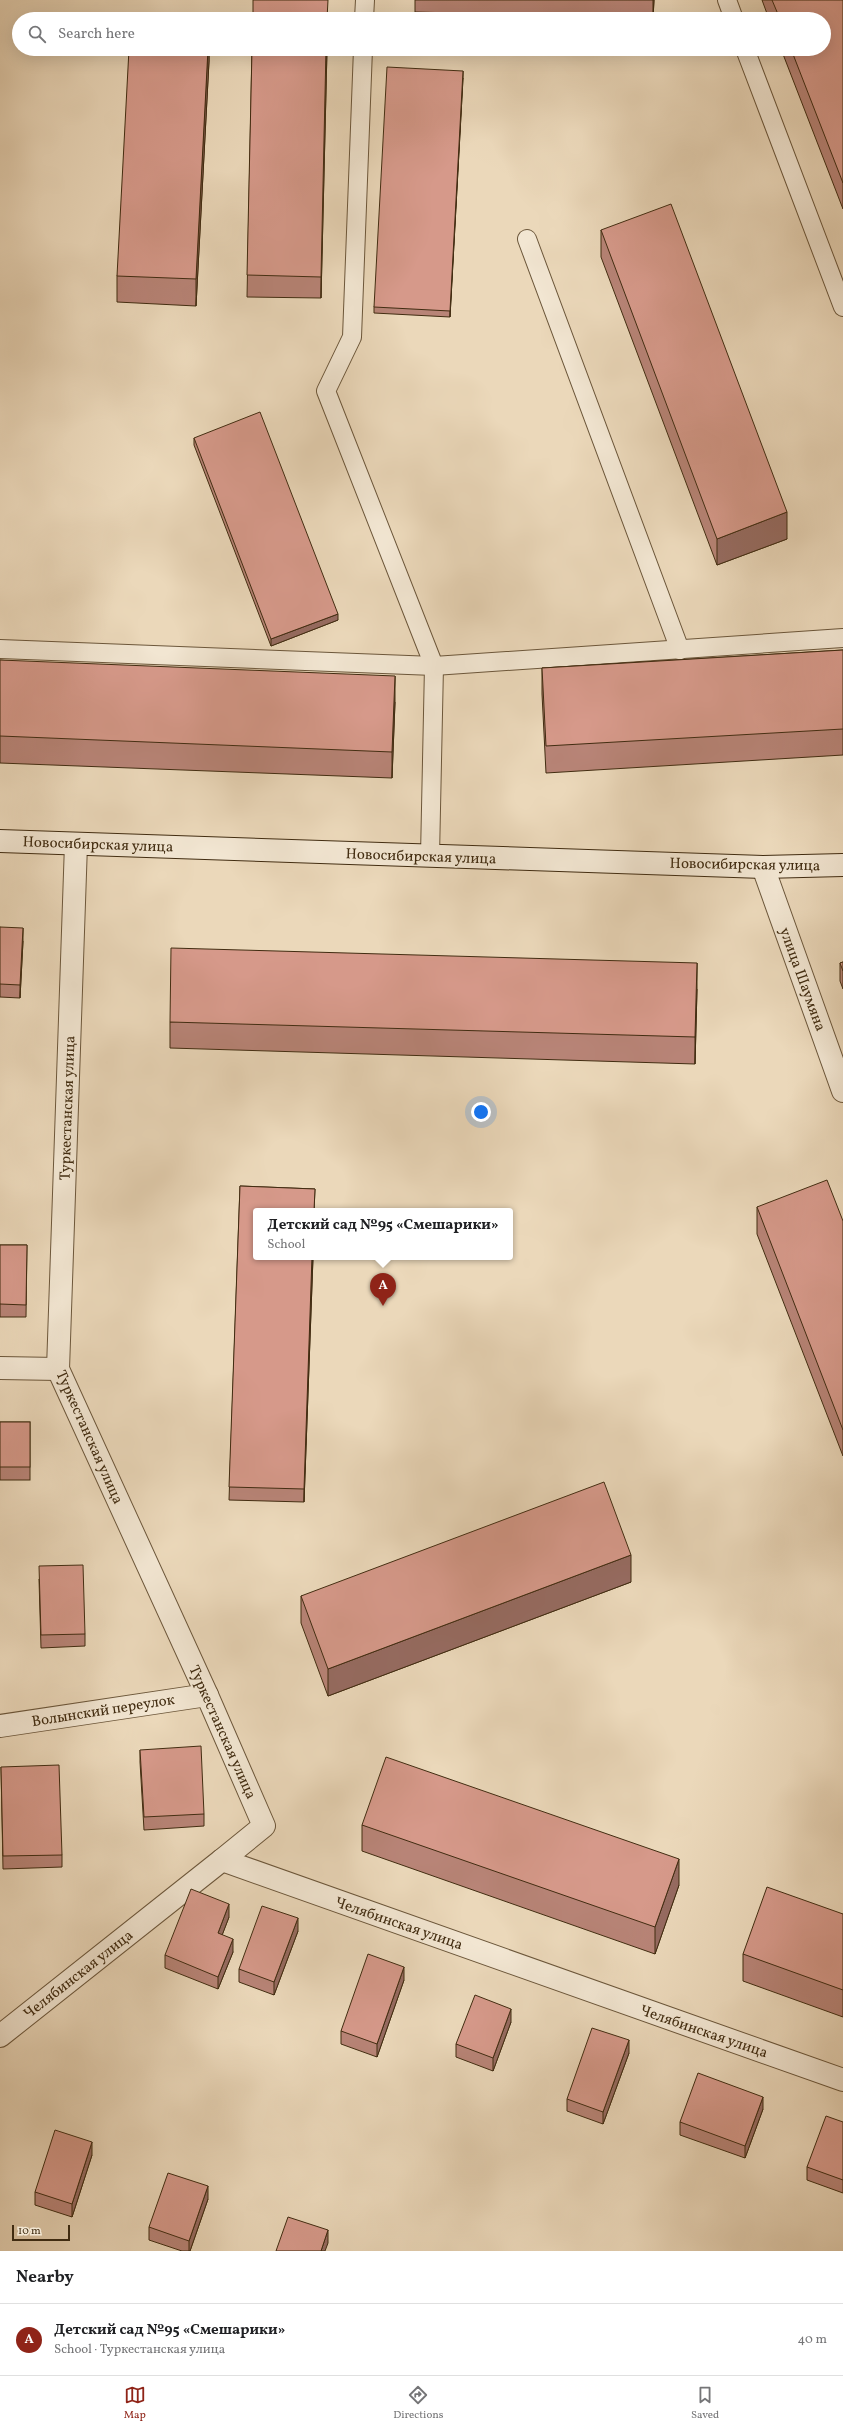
<!DOCTYPE html>
<meta charset="utf-8">
<style>
body{margin:0;font-family:Vollkorn,serif;background:#f2f2f2;color:#202124}
.scale{position:absolute;left:12px;bottom:10px;width:58px;box-sizing:border-box;padding-left:4px;border:2px solid #412c11;border-top:0;font-size:11px;line-height:14px;white-space:nowrap;color:#412c11;-webkit-text-stroke:3px #f2e6d2;paint-order:stroke}
.you{position:absolute;left:481px;top:1112px;width:14px;height:14px;margin:-10px;border:3px solid #fff;border-radius:50%;background:#1a73e8;box-shadow:0 0 0 6px #1a73e833}
.badge{display:grid;place-items:center;width:26px;height:26px;border-radius:50%;background:#8f2418;color:#fff;font-size:13px;font-weight:700}
.pin{position:absolute;translate:-50% -33px;filter:drop-shadow(0 1px 2px #0008)}
.pin::after{content:'';position:absolute;top:21px;width:14px;height:12px;background:inherit;clip-path:polygon(0 0,100% 0,50% 100%)}
.popup{position:absolute;left:253px;top:1208px;width:260px;height:52px;box-sizing:border-box;display:grid;place-content:center;border-radius:4px;background:#fff;filter:drop-shadow(0 1px 3px #0005);font-size:13px;white-space:nowrap;color:#757577}
.popup b{font-size:15px;color:#202124}
.popup::after{content:'';position:absolute;left:50%;top:100%;margin-left:-8px;border:8px solid transparent;border-top-color:#fff}
.list{margin:0;padding:0;list-style:none}
h2{display:flex;justify-content:space-between;align-items:center;height:52px;margin:0;padding:0 16px;font-size:17px}
h2 small{font-size:13px;font-weight:400;color:#757577}
.list li{display:grid;grid-template-columns:26px 1fr auto;gap:12px;align-items:center;box-sizing:border-box;height:72px;padding:0 16px;border-top:1px solid #e0e0e0}
.list b{display:block;font-size:15px;white-space:nowrap}
.list p{margin:0;font-size:13px;white-space:nowrap;color:#757577}
.list em{font-size:13px;font-style:normal;color:#757577}
.icon{flex:none;width:22px;height:22px;fill:none;stroke:currentColor;stroke-width:2;stroke-linecap:round;stroke-linejoin:round}
.map{position:relative;flex:none;width:843px;height:2251px;overflow:hidden}
.search{position:absolute;background:#fff;box-shadow:0 4px 16px #0002;left:12px;right:12px;top:12px;height:44px;display:flex;align-items:center;gap:10px;box-sizing:border-box;padding:0 14px;border-radius:22px;color:#757577;font-size:15px}
.sheet{height:124px;background:#fff}
nav{display:flex;justify-content:space-around;align-items:center;box-sizing:border-box;height:56px;border-top:1px solid #e0e0e0;background:#fff;font-size:11px;color:#757577}
nav a{display:grid;justify-items:center;gap:2px}
nav .on{color:#8f2418}
.map>svg:first-child{display:block}
</style>
<div class="map">
<svg width="843" height="2251" viewBox="0 0 843 2251">
<rect width="100%" height="100%" fill="#ebd8ba"/>
<filter id="stains"><feTurbulence type="fractalNoise" baseFrequency=".005" numOctaves="4"/><feColorMatrix values="0 0 0 0 .2 0 0 0 0 .09 0 0 0 0 .02 0 0 0 .5 -.17"/></filter>
<radialGradient id="worn" r=".72"><stop offset=".6" stop-color="#630" stop-opacity="0"/><stop offset="1" stop-color="#630" stop-opacity=".3"/></radialGradient>
<g fill="none" stroke-linecap="round" stroke-linejoin="round">
<g stroke="#6c573b" stroke-width="20">
<g id="lane">
<path d="M 727,0 L 734,19"/>
<path d="M 364,19 L 365,0"/>
<path d="M 363,49 L 352,337 L 326,391 L 434,666 L 430,856"/>
<path d="M 745,49 L 843,307"/>
<path d="M 527,239 L 680,650"/>
<path d="M 0,649 L 434,666 L 843,638"/>
</g>
</g>
<g stroke="#6c573b" stroke-width="24">
<g id="street">
<path d="M 76,844 L 58,1369 L 207,1695 L 264,1826 L 222,1860"/>
<path d="M 763,867 L 843,1091"/>
<path d="M 0,1368 L 58,1369"/>
<path d="M 0,1726 L 207,1695"/>
<path d="M 0,2036 L 222,1860 L 843,2080"/>
</g>
</g>
<g stroke="#412c11" stroke-width="24">
<path id="secondary" d="M 0,841 L 763,867 L 843,865"/>
</g>
<use href="#lane" stroke="#f2e6d2" stroke-width="18"/>
<use href="#street" stroke="#f2e6d2" stroke-width="22"/>
<use href="#secondary" stroke="#f2e6d2" stroke-width="22"/>
</g>
<g fill="#b88477" stroke="#412c11">
<path d="M 415,0 L 654,0 L 653,18 L 415,12 Z"/>
<path d="M 762,0 L 843,0 L 843,209 L 781,49 L 824,49 L 824,19 L 769,19 Z"/>
<path d="M 209,49 L 209,61 L 196,306 L 117,302 L 117,276 Z"/>
<path d="M 252,49 L 327,49 L 321,298 L 247,297 Z"/>
<path d="M 463,78 L 450,317 L 374,313 L 374,307 Z"/>
<path d="M 601,230 L 787,539 L 717,565 L 601,257 Z"/>
<path d="M 194,438 L 338,620 L 271,646 L 194,445 Z"/>
<path d="M 843,650 L 843,755 L 546,773 L 542,694 L 542,668 Z"/>
<path d="M 0,660 L 395,702 L 392,778 L 0,763 Z"/>
<path d="M 0,927 L 23,941 L 20,998 L 0,997 Z"/>
<path d="M 843,962 L 843,989 L 840,981 L 840,963 Z"/>
<path d="M 697,989 L 695,1064 L 170,1048 L 170,1022 Z"/>
<path d="M 240,1186 L 315,1189 L 314,1211 L 256,1211 L 256,1257 L 313,1257 L 304,1502 L 229,1500 Z"/>
<path d="M 757,1207 L 843,1221 L 843,1456 L 757,1234 Z"/>
<path d="M 0,1245 L 27,1245 L 26,1317 L 0,1317 Z"/>
<rect x="0" y="1422" width="30" height="58"/>
<path d="M 39,1579 L 85,1634 L 85,1646 L 41,1648 Z"/>
<path d="M 631,1582 L 328,1696 L 301,1623 L 301,1596 Z"/>
<path d="M 140,1750 L 204,1814 L 204,1826 L 144,1830 L 140,1762 Z"/>
<path d="M 1,1767 L 62,1855 L 62,1867 L 3,1869 Z"/>
<path d="M 362,1825 L 679,1885 L 655,1954 L 362,1851 Z"/>
<path d="M 843,1914 L 843,2017 L 743,1981 L 743,1954 Z"/>
<path d="M 229,1917 L 222,1935 L 233,1952 L 218,1989 L 165,1968 L 165,1955 Z"/>
<path d="M 298,1931 L 274,1995 L 239,1982 L 239,1969 Z"/>
<path d="M 404,1980 L 377,2057 L 341,2044 L 341,2031 Z"/>
<path d="M 511,2022 L 493,2071 L 456,2057 L 456,2044 Z"/>
<path d="M 629,2053 L 603,2124 L 567,2111 L 567,2099 Z"/>
<path d="M 763,2109 L 745,2158 L 680,2135 L 680,2122 Z"/>
<path d="M 843,2122 L 843,2193 L 807,2180 L 807,2167 Z"/>
<path d="M 92,2155 L 72,2217 L 35,2205 L 35,2192 Z"/>
<path d="M 208,2199 L 190,2251 L 182,2251 L 149,2240 L 149,2227 Z"/>
</g>
<g fill="#966b61" stroke="#412c11">
<path d="M 653,0 L 654,0 L 653,18 Z"/>
<path d="M 208,49 L 209,49 L 209,61 L 196,306 L 196,279 Z"/>
<path d="M 326,49 L 327,49 L 321,298 L 321,277 Z"/>
<path d="M 463,71 L 463,78 L 450,317 L 450,311 Z"/>
<path d="M 787,512 L 787,539 L 717,565 L 717,539 Z"/>
<path d="M 338,614 L 338,620 L 271,646 L 271,639 Z"/>
<path d="M 395,676 L 395,702 L 392,778 L 392,752 Z"/>
<path d="M 23,928 L 23,941 L 20,998 L 20,985 Z"/>
<path d="M 697,963 L 697,989 L 695,1064 L 695,1037 Z"/>
<path d="M 312,1257 L 313,1257 L 304,1502 L 304,1489 Z"/>
<path d="M 631,1555 L 631,1582 L 328,1696 L 328,1669 Z"/>
<path d="M 679,1859 L 679,1885 L 655,1954 L 655,1927 Z"/>
<path d="M 229,1904 L 229,1917 L 218,1946 L 218,1933 Z"/>
<path d="M 298,1918 L 298,1931 L 274,1995 L 274,1982 Z"/>
<path d="M 233,1939 L 233,1952 L 218,1989 L 218,1977 Z"/>
<path d="M 404,1967 L 404,1980 L 377,2057 L 377,2044 Z"/>
<path d="M 511,2009 L 511,2022 L 493,2071 L 493,2058 Z"/>
<path d="M 629,2040 L 629,2053 L 603,2124 L 603,2112 Z"/>
<path d="M 763,2097 L 763,2109 L 745,2158 L 745,2146 Z"/>
<path d="M 92,2142 L 92,2155 L 72,2217 L 72,2204 Z"/>
<path d="M 208,2186 L 208,2199 L 190,2251 L 189,2251 L 189,2241 Z"/>
<path d="M 328,2230 L 328,2243 L 325,2251 L 321,2251 Z"/>
</g>
<g fill="#d6998a" stroke="#412c11">
<path d="M 253,0 L 328,0 L 327,19 L 253,19 Z"/>
<path d="M 772,0 L 843,0 L 843,183 L 791,49 L 824,49 L 824,19 L 780,19 Z"/>
<path d="M 129,49 L 208,49 L 196,279 L 117,276 Z"/>
<path d="M 252,49 L 326,49 L 321,277 L 247,275 Z"/>
<path d="M 387,67 L 463,71 L 450,311 L 374,307 Z"/>
<path d="M 671,204 L 787,512 L 717,539 L 601,230 Z"/>
<path d="M 260,412 L 338,614 L 271,639 L 194,438 Z"/>
<path d="M 843,650 L 843,729 L 546,746 L 542,668 Z"/>
<path d="M 0,660 L 395,676 L 392,752 L 0,736 Z"/>
<path d="M 0,927 L 23,928 L 20,985 L 0,984 Z"/>
<path d="M 171,948 L 697,963 L 695,1037 L 170,1022 Z"/>
<path d="M 843,962 L 843,971 L 840,963 Z"/>
<path d="M 827,1180 L 843,1221 L 843,1430 L 757,1207 Z"/>
<path d="M 240,1186 L 315,1189 L 314,1211 L 256,1211 L 256,1257 L 312,1257 L 304,1489 L 229,1487 Z"/>
<path d="M 0,1245 L 27,1245 L 26,1305 L 0,1304 Z"/>
<rect x="0" y="1422" width="30" height="45"/>
<path d="M 604,1482 L 631,1555 L 328,1669 L 301,1596 Z"/>
<path d="M 83,1565 L 85,1634 L 41,1635 L 39,1566 Z"/>
<path d="M 201,1746 L 204,1814 L 144,1817 L 140,1750 Z"/>
<path d="M 386,1757 L 679,1859 L 655,1927 L 362,1825 Z"/>
<path d="M 59,1765 L 62,1855 L 3,1856 L 1,1767 Z"/>
<path d="M 767,1887 L 843,1914 L 843,1990 L 743,1954 Z"/>
<path d="M 191,1889 L 229,1904 L 218,1933 L 233,1939 L 218,1977 L 165,1955 Z"/>
<path d="M 262,1906 L 298,1918 L 274,1982 L 239,1969 Z"/>
<path d="M 368,1954 L 404,1967 L 377,2044 L 341,2031 Z"/>
<path d="M 475,1995 L 511,2009 L 493,2058 L 456,2044 Z"/>
<path d="M 592,2028 L 629,2040 L 603,2112 L 567,2099 Z"/>
<path d="M 698,2073 L 763,2097 L 745,2146 L 680,2122 Z"/>
<path d="M 826,2116 L 843,2122 L 843,2180 L 807,2167 Z"/>
<path d="M 55,2130 L 92,2142 L 72,2204 L 35,2192 Z"/>
<path d="M 168,2173 L 208,2186 L 189,2241 L 149,2227 Z"/>
<path d="M 288,2217 L 328,2230 L 321,2251 L 276,2251 Z"/>
</g>
<g text-anchor="middle" stroke-width="3" stroke-linejoin="round" paint-order="stroke">
<g font-size="15" fill="#412c11" stroke="#f2e6d2">
<text transform="translate(98 844) rotate(2)" y="5">Новосибирская улица</text>
<text transform="translate(421 856) rotate(2)" y="5">Новосибирская улица</text>
<text transform="translate(745 864) rotate(1)" y="5">Новосибирская улица</text>
<text transform="translate(803 979) rotate(70)" y="5">улица Шаумяна</text>
<text transform="translate(67 1108) rotate(-88)" y="5">Туркестанская улица</text>
<text transform="translate(90 1437) rotate(66)" y="5">Туркестанская улица</text>
<text transform="translate(103 1710) rotate(-9)" y="5">Волынский переулок</text>
<text transform="translate(223 1732) rotate(66)" y="5">Туркестанская улица</text>
<text transform="translate(399 1923) rotate(19)" y="5">Челябинская улица</text>
<text transform="translate(78 1974) rotate(-38)" y="5">Челябинская улица</text>
<text transform="translate(704 2031) rotate(19)" y="5">Челябинская улица</text>
</g>
</g>
<rect width="100%" height="100%" filter="url(#stains)"/>
<rect width="100%" height="100%" fill="url(#worn)"/>
</svg>
<div class="scale">10 m</div>
<div class="you"></div>
<div class="pin badge" style="left:383px;top:1306px">A</div>
<div class="popup"><b>Детский сад №95 «Смешарики»</b>School</div>
<div class="search"><svg class="icon" aria-label="search" viewBox="0 0 24 24"><circle cx="10" cy="10" r="6"/><path d="M15 15l6 6"/></svg>Search here</div>
</div>
<section class="sheet">
<h2>Nearby<small></small></h2>
<ul class="list">
<li><span class="badge">A</span><div><b>Детский сад №95 «Смешарики»</b><p>School · Туркестанская улица</p></div><em>40 m</em></li>
</ul>
</section>
<nav>
<a class="on"><svg class="icon" aria-label="map" viewBox="0 0 24 24"><path d="M3 6l6-2 6 2 6-2v14l-6 2-6-2-6 2zM9 4v14M15 6v14"/></svg>Map</a>
<a><svg class="icon" aria-label="directions" viewBox="0 0 24 24"><path d="M12 3l9 9-9 9-9-9zM9 14v-3h6M13 9l2 2-2 2"/></svg>Directions</a>
<a><svg class="icon" aria-label="saved" viewBox="0 0 24 24"><path d="M7 4h10v16l-5-4-5 4z"/></svg>Saved</a>
</nav>
